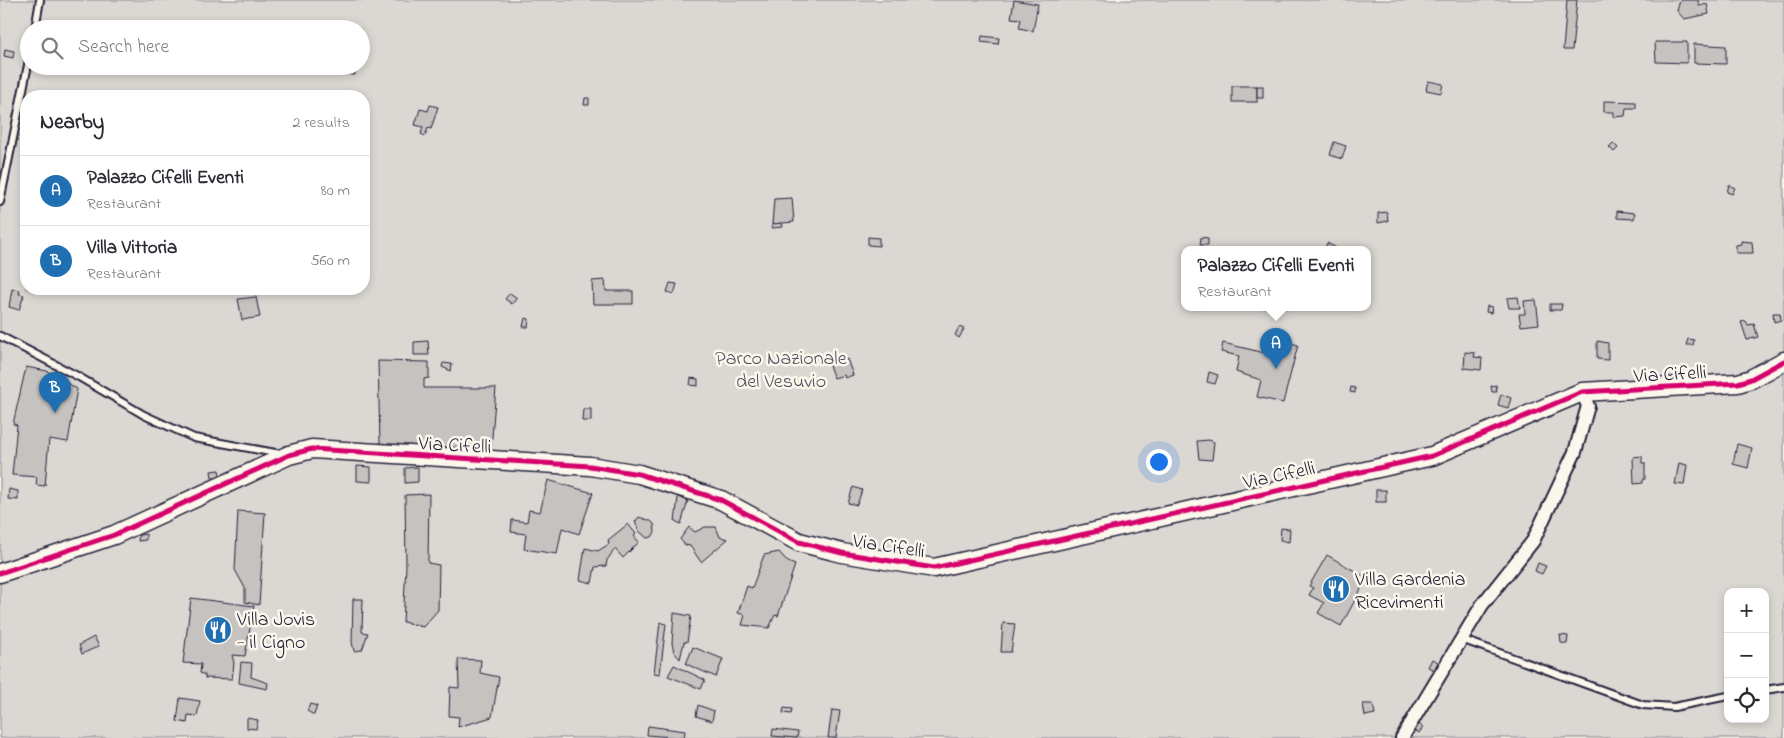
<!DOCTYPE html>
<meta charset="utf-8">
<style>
body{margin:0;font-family:"Indie Flower",sans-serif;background:#f7f7f7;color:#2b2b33}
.controls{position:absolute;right:15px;bottom:15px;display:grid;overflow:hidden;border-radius:10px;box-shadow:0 2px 8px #0003}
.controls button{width:45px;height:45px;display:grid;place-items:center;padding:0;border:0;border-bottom:1px solid #e1e1e2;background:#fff;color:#2b2b33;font:25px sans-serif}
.you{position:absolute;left:1158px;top:461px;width:18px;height:18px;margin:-12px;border:4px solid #fff;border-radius:50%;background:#1a73e8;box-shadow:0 0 0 8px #1a73e833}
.badge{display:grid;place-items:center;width:32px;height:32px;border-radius:50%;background:#1f6fb2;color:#fff;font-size:16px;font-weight:700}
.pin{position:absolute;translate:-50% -41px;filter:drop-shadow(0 1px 2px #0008)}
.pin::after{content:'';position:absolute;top:26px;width:18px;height:15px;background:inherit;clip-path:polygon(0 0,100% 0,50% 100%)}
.popup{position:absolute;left:1181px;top:246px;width:190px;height:65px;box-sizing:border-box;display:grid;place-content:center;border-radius:10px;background:#fff;filter:drop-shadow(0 1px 4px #0005);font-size:16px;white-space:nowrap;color:#7c7c81}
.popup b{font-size:19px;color:#2b2b33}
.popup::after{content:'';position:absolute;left:50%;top:100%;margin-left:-10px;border:10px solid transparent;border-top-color:#fff}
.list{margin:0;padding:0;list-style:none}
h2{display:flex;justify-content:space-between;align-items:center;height:65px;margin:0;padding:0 20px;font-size:21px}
h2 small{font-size:16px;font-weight:400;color:#7c7c81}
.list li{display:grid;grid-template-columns:32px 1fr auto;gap:15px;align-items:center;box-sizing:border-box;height:70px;padding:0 20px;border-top:1px solid #e1e1e2}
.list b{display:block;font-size:19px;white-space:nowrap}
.list p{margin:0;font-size:16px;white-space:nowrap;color:#7c7c81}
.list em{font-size:16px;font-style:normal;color:#7c7c81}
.icon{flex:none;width:28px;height:28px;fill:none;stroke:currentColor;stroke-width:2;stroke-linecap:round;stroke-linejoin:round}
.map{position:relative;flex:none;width:1784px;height:738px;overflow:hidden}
.search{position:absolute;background:#fff;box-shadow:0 2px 8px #0003;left:20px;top:20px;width:350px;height:55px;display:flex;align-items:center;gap:12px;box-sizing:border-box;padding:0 18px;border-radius:28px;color:#7c7c81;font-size:19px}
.panel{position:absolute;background:#fff;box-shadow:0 2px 8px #0003;left:20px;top:90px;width:350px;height:205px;border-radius:20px}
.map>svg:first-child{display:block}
</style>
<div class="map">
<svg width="1784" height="738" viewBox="0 0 1784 738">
<rect width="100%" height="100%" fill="#fbf7ec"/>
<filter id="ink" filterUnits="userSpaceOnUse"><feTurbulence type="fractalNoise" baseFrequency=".02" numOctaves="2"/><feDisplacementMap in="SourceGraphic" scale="10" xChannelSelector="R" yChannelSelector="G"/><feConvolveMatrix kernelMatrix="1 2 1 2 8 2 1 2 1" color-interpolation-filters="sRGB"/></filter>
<g filter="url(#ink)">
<path fill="#dbd8d3" stroke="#7e7d87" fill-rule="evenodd" d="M 0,0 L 1784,0 L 1784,738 L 0,738 ZM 29,29 L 361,29 L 361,66 L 29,66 ZM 26,96 L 364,96 L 364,289 L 26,289 ZM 1185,250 L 1367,250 L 1367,308 L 1185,308 ZM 1728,592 L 1765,592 L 1765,719 L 1728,719 Z"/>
<g fill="#c6c2c0" stroke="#22223b">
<path d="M 1014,0 L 1038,4 L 1033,31 L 1019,28 L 1021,19 L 1011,18 Z"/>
<path d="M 1567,0 L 1577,0 L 1572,50 L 1563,50 Z"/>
<path d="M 1680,0 L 1698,0 L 1699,6 L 1707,4 L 1709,14 L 1684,19 L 1677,11 Z"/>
<path d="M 982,36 L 999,38 L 998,44 L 981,42 Z"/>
<path d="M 1655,42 L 1687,42 L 1687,63 L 1656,62 Z"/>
<path d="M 1694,44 L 1726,46 L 1726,64 L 1694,63 Z"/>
<path d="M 5,49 L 14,51 L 13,58 L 4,56 Z"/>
<path d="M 312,66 L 321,66 L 319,74 L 310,71 Z"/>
<path d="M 341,66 L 355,66 L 355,75 L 341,74 Z"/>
<path d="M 1428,81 L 1443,84 L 1441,93 L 1426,90 Z"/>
<rect x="1232" y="86" width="25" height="16"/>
<rect x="1257" y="86" width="6" height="12"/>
<path d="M 585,98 L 589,98 L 589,105 L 584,105 Z"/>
<path d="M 1604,101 L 1636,102 L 1636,108 L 1626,108 L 1625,116 L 1614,117 L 1614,112 L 1604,112 Z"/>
<path d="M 430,105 L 438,107 L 431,129 L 428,128 L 425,136 L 421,134 L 423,127 L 415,125 L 420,109 L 428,111 Z"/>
<path d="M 1334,142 L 1346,146 L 1342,159 L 1330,155 Z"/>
<path d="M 1613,143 L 1618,148 L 1614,152 L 1609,147 Z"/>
<path d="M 1729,185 L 1735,188 L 1732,194 L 1727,192 Z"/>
<path d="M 792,198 L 794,222 L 772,224 L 774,199 Z"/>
<path d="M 1617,211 L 1635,213 L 1634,219 L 1617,218 Z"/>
<path d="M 1387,212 L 1388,221 L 1378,223 L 1378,213 Z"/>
<path d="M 782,223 L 783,227 L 772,228 L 772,224 Z"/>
<path d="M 868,237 L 879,238 L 879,246 L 868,245 Z"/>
<path d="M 1201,237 L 1208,238 L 1208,245 L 1200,245 Z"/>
<path d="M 1741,241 L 1752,242 L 1753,253 L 1736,253 L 1736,245 L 1741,244 Z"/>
<path d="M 1327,243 L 1340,250 L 1324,250 Z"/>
<path d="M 605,280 L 606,291 L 633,291 L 633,304 L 593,304 L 592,281 Z"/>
<path d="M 670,283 L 677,284 L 674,294 L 667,292 Z"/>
<path d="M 12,289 L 20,290 L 19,294 L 24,295 L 19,310 L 9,307 Z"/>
<path d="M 510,293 L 517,298 L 512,304 L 505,299 Z"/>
<path d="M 256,297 L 260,317 L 242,320 L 238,299 Z"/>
<path d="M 1518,297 L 1520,308 L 1509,308 L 1507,298 Z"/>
<path d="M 1536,300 L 1539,324 L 1521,326 L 1519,314 L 1525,314 L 1524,301 Z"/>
<path d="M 1550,304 L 1562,304 L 1561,310 L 1550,310 Z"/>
<path d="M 1487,306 L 1492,307 L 1491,313 L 1486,312 Z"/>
<path d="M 1773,313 L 1780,313 L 1781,320 L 1774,322 Z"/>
<path d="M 525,318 L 529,319 L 528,327 L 523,327 Z"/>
<path d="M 1746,321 L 1748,325 L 1754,324 L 1758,337 L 1747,340 L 1741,322 Z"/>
<path d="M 959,327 L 964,329 L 959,338 L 955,335 Z"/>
<path d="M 1269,336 L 1298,345 L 1283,403 L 1257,397 L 1261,380 L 1236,372 L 1239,356 L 1221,352 L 1223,343 L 1265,353 Z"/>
<path d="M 1688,339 L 1694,340 L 1693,345 L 1686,345 Z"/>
<path d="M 428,341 L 429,355 L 414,355 L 414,342 Z"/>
<path d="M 1597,341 L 1608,343 L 1608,360 L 1597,359 Z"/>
<path d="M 1465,352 L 1475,353 L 1474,357 L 1482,358 L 1481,370 L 1464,368 Z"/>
<path d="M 847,359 L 853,375 L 845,378 L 844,375 L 834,378 L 829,366 Z"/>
<path d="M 378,361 L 429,362 L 429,378 L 424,379 L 424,388 L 496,388 L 491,449 L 380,444 Z"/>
<path d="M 443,363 L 452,364 L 451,371 L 442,367 Z"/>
<path d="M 26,367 L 47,371 L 77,389 L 68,442 L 49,439 L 45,486 L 36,485 L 37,477 L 12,475 L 17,425 L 13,424 Z"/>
<path d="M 1209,372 L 1218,375 L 1215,384 L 1207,382 Z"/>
<path d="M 691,378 L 698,379 L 698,386 L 690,385 Z"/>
<path d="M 1496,385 L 1497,392 L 1492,392 L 1491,386 Z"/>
<path d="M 1351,387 L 1355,388 L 1355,393 L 1350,392 Z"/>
<path d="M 1501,394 L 1511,398 L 1508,408 L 1498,405 Z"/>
<path d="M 583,409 L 591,409 L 591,421 L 582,421 Z"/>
<path d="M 1209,440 L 1214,442 L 1212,460 L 1199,459 L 1197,441 Z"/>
<path d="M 1737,444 L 1752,448 L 1748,468 L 1733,464 Z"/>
<path d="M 1642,456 L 1642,463 L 1645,463 L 1645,479 L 1643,480 L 1643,483 L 1634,484 L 1633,457 Z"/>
<path d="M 1679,463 L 1687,465 L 1684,485 L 1675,484 Z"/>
<path d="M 357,466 L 371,467 L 371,482 L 357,481 Z"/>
<path d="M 418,467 L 418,482 L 405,483 L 405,468 Z"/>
<path d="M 219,470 L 220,476 L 212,477 L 211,471 Z"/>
<path d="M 548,480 L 593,493 L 579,534 L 562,528 L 557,554 L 524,549 L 526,534 L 511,532 L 512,520 L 527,522 L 529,510 L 540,512 Z"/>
<path d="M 853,487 L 862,490 L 857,505 L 848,503 Z"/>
<path d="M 9,489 L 18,491 L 18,500 L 8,499 Z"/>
<rect x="1376" y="490" width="10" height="12"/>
<path d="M 429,494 L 428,563 L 439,565 L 438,610 L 423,627 L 403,622 L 406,566 L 405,495 Z"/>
<path d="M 678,497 L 688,501 L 681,524 L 675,521 Z"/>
<path d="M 238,511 L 265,513 L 259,605 L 245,602 L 245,588 L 235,570 Z"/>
<path d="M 639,517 L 651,521 L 654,524 L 655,532 L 652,537 L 647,538 L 639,531 L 635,522 Z"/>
<path d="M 628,524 L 636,534 L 634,536 L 639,542 L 623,558 L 615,549 L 607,560 L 606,566 L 595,567 L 592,583 L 580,580 L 585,548 L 598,551 L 609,544 L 608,540 Z"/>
<path d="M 689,527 L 695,532 L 705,527 L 716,527 L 720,537 L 728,539 L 701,562 L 690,546 L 685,545 L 680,539 Z"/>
<path d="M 1281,528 L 1290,529 L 1289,542 L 1280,540 Z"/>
<path d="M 146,534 L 146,540 L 138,541 L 139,535 Z"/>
<path d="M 779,552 L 788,562 L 795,565 L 778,616 L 775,615 L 769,628 L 742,625 L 745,615 L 738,613 L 747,586 L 752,588 L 764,555 Z"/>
<path d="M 1327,555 L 1367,578 L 1341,626 L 1318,613 L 1324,603 L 1309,595 L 1313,588 L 1309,586 Z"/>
<path d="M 1538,563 L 1546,566 L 1542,574 L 1535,571 Z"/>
<path d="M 1448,576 L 1457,579 L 1455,585 L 1446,582 Z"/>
<path d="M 191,598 L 254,606 L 245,656 L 232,655 L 234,663 L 232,679 L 205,678 L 205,675 L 200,673 L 201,664 L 183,663 Z"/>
<path d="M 353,599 L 363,599 L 362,632 L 368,633 L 362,650 L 354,651 L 352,642 Z"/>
<path d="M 674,613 L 691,616 L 687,642 L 684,642 L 680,659 L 674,652 L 672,643 Z"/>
<path d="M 660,622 L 666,624 L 660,674 L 654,673 Z"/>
<path d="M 1003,623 L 1015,624 L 1011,652 L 1001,652 Z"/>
<path d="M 1560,635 L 1568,636 L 1567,644 L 1561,643 Z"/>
<path d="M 94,637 L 99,646 L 82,654 L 79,645 Z"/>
<path d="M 693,647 L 723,659 L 716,677 L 686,664 Z"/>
<path d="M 458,659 L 481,660 L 480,673 L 499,677 L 492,717 L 458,727 L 459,717 L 449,716 L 450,687 L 459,688 Z"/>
<path d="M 1432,659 L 1438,662 L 1434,670 L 1428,667 Z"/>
<path d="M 241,662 L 252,663 L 251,677 L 268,683 L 267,689 L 239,683 Z"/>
<path d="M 674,665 L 705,680 L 701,689 L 668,676 Z"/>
<path d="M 180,698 L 200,701 L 197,716 L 188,715 L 187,723 L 177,721 Z"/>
<path d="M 310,704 L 317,706 L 314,715 L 307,711 Z"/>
<path d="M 1363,704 L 1373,704 L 1375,714 L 1365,716 Z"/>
<path d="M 698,705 L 714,711 L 712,721 L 696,716 Z"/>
<path d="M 784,708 L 792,709 L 791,714 L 783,713 Z"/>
<path d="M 832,710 L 840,711 L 836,738 L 828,738 Z"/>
<path d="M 247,718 L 258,720 L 256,729 L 247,728 Z"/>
<path d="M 1417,723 L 1423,727 L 1419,733 L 1413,729 Z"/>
<path d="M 648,726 L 685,731 L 684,738 L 647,735 Z"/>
<path d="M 773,729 L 798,732 L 797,738 L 772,736 Z"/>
</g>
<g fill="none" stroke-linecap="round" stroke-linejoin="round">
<g stroke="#22223b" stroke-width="10">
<g id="lane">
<path d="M 35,29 L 40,0"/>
<path d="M 0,202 L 29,60"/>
<path d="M 0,336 L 79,377 L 144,415 L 194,438 L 281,454"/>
<path d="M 1461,639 L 1643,705 L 1674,707 L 1728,696"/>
<path d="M 1765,690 L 1784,687"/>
</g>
</g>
<g stroke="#22223b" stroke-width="16">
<path id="street" d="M 1402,738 L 1482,605 L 1533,541 L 1575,452 L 1588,406 L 1582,392"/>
</g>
<g stroke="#22223b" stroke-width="21">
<path id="secondary" d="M 0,573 L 114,535 L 289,455 L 312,449 L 590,466 L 639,474 L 721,500 L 799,542 L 842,553 L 934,568 L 1432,456 L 1582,392 L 1738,383 L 1751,379 L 1784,361"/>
</g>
<use href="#lane" stroke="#fbf7ec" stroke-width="6"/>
<use href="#street" stroke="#fbf7ec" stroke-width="12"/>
<use href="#secondary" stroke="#fbf7ec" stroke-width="18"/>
<g stroke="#fbf7ec" stroke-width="8">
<path id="cycleway" d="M 0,573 L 114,535 L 289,455 L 312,449 L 590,466 L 639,474 L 721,500 L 799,542 L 842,553 L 934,568 L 1432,456 L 1582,392 L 1738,383 L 1751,379 L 1784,361"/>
</g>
<use href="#cycleway" stroke="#d6006c" stroke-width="5"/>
</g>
</g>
<defs>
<g id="restaurant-disc" transform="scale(1.4375)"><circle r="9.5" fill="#1f6fb2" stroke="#fbf7ec"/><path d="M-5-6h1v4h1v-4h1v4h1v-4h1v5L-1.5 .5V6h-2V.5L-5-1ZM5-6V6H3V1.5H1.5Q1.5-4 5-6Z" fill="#fff"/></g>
</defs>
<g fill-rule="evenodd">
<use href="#restaurant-disc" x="1336" y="589"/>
<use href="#restaurant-disc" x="218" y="630"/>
</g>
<g text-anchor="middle" stroke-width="5" stroke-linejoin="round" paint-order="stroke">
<g font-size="20" fill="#505061" stroke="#fbf7ec">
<text x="781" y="364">Parco Nazionale<tspan x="781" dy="23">del Vesuvio</tspan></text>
</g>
<g font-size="20" fill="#22223b" stroke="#fbf7ec">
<text transform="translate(1670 373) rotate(-3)" y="7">Via Cifelli</text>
<text transform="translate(455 444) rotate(3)" y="7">Via Cifelli</text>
<text transform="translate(1279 474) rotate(-12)" y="7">Via Cifelli</text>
<text transform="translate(889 545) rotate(9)" y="7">Via Cifelli</text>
</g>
<g font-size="20" fill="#22223b" stroke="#fbf7ec" text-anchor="start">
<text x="1355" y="585">Villa Gardenia<tspan x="1355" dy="23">Ricevimenti</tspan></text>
<text x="237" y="625">Villa Jovis<tspan x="237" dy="23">- il Cigno</tspan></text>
</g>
</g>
</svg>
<div class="controls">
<button>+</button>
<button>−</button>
<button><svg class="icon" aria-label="locate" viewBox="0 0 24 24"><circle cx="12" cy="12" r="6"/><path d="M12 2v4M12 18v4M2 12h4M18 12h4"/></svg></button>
</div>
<div class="you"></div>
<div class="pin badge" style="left:1276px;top:369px">A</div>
<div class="popup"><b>Palazzo Cifelli Eventi</b>Restaurant</div>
<div class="pin badge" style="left:55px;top:413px">B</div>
<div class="search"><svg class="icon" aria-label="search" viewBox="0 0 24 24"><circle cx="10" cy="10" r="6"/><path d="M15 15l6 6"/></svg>Search here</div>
<section class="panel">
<h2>Nearby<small>2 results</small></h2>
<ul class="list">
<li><span class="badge">A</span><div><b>Palazzo Cifelli Eventi</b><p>Restaurant</p></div><em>80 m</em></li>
<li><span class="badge">B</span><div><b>Villa Vittoria</b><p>Restaurant</p></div><em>560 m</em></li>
</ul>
</section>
</div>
